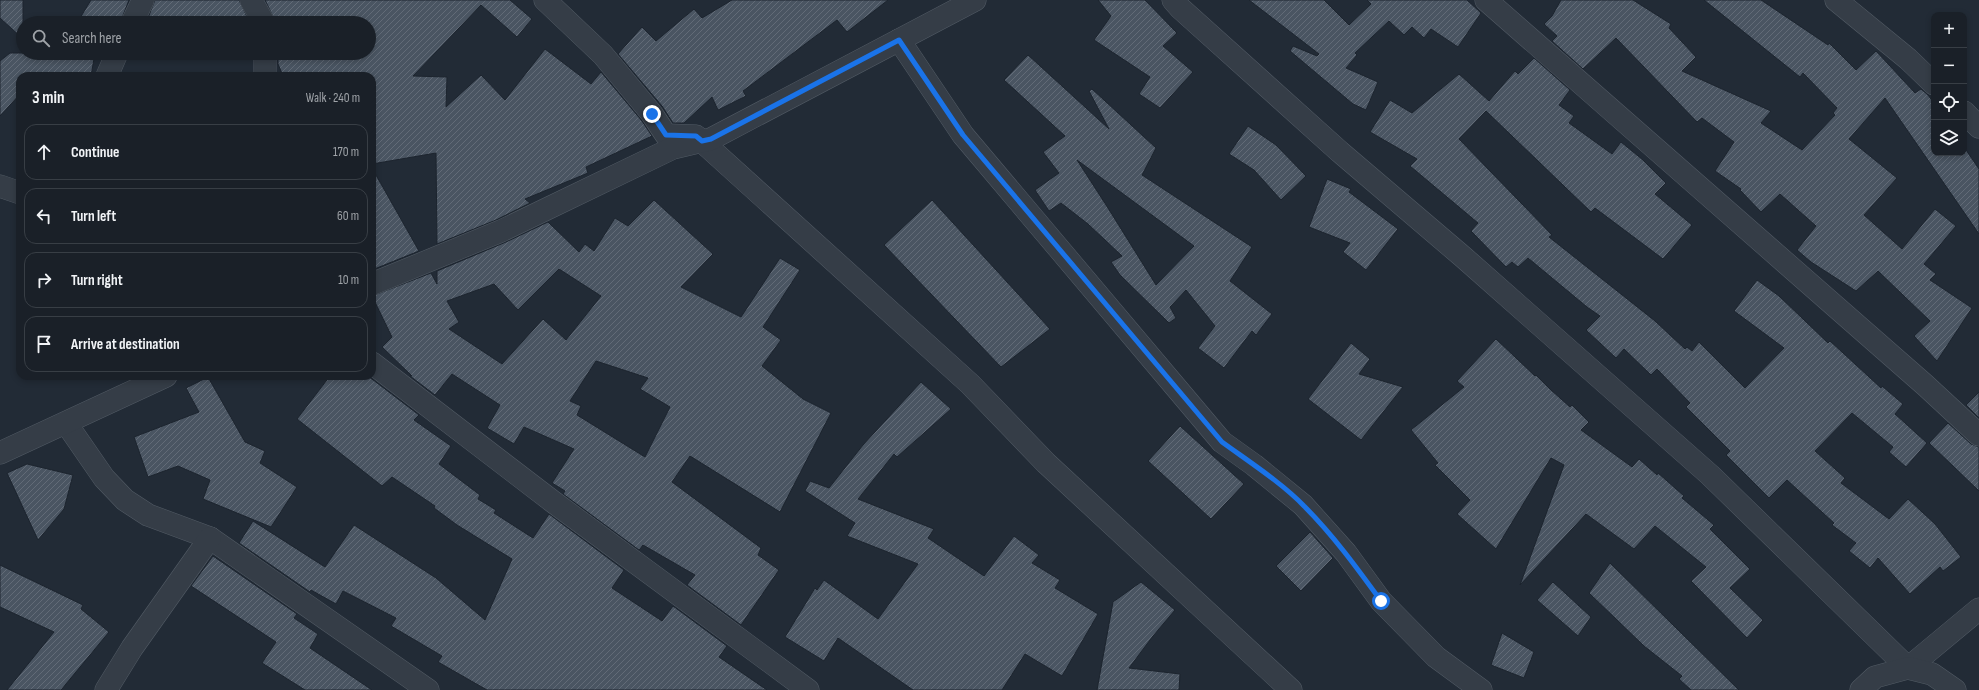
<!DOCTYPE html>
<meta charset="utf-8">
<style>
body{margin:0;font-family:"Sofia Sans Condensed",sans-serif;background:#272d34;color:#f1f3f6}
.controls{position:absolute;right:12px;top:12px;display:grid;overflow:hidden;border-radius:8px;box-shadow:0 2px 6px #0003}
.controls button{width:36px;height:36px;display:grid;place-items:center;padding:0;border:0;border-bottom:1px solid #383e45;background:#1a2028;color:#f1f3f6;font:20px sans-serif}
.stop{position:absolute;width:12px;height:12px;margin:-9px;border:3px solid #1a73e8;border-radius:50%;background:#fff}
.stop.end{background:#1a73e8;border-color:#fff;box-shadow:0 1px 4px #0008}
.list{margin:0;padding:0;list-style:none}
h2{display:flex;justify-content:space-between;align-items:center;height:52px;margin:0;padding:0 16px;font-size:17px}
h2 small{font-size:13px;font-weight:400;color:#9fa3a8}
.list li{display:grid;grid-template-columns:26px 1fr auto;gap:12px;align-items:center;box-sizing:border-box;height:56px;margin:0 8px 8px;padding:0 8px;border:1px solid #383e45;border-radius:12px}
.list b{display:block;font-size:15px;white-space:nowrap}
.list em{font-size:13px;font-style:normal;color:#9fa3a8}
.icon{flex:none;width:22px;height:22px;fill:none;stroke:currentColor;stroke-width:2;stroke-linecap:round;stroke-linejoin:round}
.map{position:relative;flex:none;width:1979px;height:690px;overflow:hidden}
.search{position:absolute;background:#1a2028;box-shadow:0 2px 6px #0003;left:16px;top:16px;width:360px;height:44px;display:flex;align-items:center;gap:10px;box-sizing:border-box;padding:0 14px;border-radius:22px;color:#9fa3a8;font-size:15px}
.panel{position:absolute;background:#1a2028;box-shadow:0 2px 6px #0003;left:16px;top:72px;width:360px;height:308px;border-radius:12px}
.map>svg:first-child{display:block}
</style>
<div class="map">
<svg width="1979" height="690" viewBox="0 0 1979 690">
<defs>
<pattern id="building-hatch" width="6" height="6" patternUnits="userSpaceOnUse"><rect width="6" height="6" fill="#4a5562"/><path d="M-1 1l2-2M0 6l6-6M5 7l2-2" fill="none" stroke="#626b77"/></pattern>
</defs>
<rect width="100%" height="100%" fill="#222b36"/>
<g fill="url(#building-hatch)" stroke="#1c242e" fill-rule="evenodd">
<path d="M 0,0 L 23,0 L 23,39 L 0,18 Z"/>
<path d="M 91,0 L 129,0 L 120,23 L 77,23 Z"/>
<path d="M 155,0 L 239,0 L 250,23 L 146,23 Z"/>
<path d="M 265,0 L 510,0 L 532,19 L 517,37 L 481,5 L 413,76 L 447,77 L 446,107 L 481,75 L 505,100 L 545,49 L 591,84 L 601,72 L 642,121 L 652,136 L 586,167 L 588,173 L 525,199 L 530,203 L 496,220 L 437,244 L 436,153 L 372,164 L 372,76 L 283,76 L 278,64 L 278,58 L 282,56 L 280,53 L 369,53 L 369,23 L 276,23 Z"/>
<path d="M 732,0 L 888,0 L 847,32 L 837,20 L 743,91 L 746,96 L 718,110 L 712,97 L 684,123 L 673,123 L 662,106 L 618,54 L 642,27 L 656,41 L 694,9 L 702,18 Z"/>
<path d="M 1098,0 L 1145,0 L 1177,33 L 1163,46 L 1193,72 L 1160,108 L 1139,94 L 1150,77 L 1094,40 L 1111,16 Z"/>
<path d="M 1249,0 L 1324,0 L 1349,25 L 1371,4 L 1367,0 L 1467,0 L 1481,13 L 1458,47 L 1431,29 L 1424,38 L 1412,27 L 1404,35 L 1389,21 L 1355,53 L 1357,55 L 1346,68 L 1378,82 L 1366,110 L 1353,104 L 1290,51 L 1293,46 L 1317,56 L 1319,54 Z"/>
<path d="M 1561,0 L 1633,0 L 1671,24 L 1669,28 L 1696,57 L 1682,71 L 1771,111 L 1761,123 L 1802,150 L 1835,115 L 1833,113 L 1837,108 L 1803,73 L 1800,77 L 1704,0 L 1761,0 L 1828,45 L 1829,43 L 1856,70 L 1876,51 L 1915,93 L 1921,89 L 1928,95 L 1934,103 L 1934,153 L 1964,153 L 1964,147 L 1979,169 L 1979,234 L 1885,98 L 1849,139 L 1897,178 L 1864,215 L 1902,249 L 1935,209 L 1956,226 L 1924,264 L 1936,274 L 1930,280 L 1972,308 L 1937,361 L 1914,336 L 1930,321 L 1878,271 L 1856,291 L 1811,262 L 1797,250 L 1816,226 L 1780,194 L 1761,212 L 1740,190 L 1741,189 L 1715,171 L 1734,142 L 1702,118 L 1697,122 L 1616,38 L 1583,69 L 1552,41 L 1557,36 L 1544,24 L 1552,16 Z"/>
<path d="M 10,53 L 95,53 L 91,76 L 20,76 L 20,94 L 0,116 L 0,61 Z"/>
<path d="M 1028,55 L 1109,129 L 1089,91 L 1092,89 L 1156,148 L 1142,175 L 1252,247 L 1230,281 L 1272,314 L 1256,335 L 1252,331 L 1224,368 L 1198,348 L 1215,326 L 1186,290 L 1170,307 L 1176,318 L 1169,323 L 1120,275 L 1111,262 L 1122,256 L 1088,224 L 1061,203 L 1049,211 L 1035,190 L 1059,173 L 1043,152 L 1065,136 L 1004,80 ZM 1077,160 L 1194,246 L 1156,285 L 1108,208 Z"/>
<path d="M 1534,58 L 1570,90 L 1559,105 L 1574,116 L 1569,123 L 1612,154 L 1621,142 L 1643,160 L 1666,183 L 1655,194 L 1692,225 L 1663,259 L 1595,208 L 1591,212 L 1486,111 L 1459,139 L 1552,235 L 1549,237 L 1655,321 L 1685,349 L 1687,347 L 1692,351 L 1699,342 L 1745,388 L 1784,348 L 1734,311 L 1757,280 L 1779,296 L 1828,343 L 1830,341 L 1881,388 L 1882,386 L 1903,404 L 1895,414 L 1927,443 L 1906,467 L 1889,452 L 1893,447 L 1852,413 L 1815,451 L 1845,478 L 1841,483 L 1889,519 L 1908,499 L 1935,524 L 1961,557 L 1943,571 L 1940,567 L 1910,594 L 1878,558 L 1870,568 L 1849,551 L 1856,543 L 1832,525 L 1834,523 L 1787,480 L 1769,498 L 1726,455 L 1730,451 L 1686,407 L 1690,403 L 1657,369 L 1651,375 L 1624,349 L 1616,358 L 1586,330 L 1600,316 L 1587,307 L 1528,258 L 1518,267 L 1512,262 L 1506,267 L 1471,231 L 1478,223 L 1410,166 L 1417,159 L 1370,132 L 1390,100 L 1412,113 L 1459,74 L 1489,101 L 1515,71 L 1518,74 Z"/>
<path d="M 1248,126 L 1276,145 L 1306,176 L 1281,200 L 1254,170 L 1229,154 Z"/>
<path d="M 372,168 L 419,251 L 372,270 Z"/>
<path d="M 1327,179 L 1351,189 L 1349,192 L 1398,229 L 1366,270 L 1343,252 L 1350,243 L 1309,227 Z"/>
<path d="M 654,200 L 713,254 L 681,287 L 741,317 L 780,258 L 800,270 L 763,327 L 781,340 L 762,366 L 803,399 L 831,413 L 780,512 L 690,456 L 672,482 L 761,548 L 758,555 L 779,570 L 741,625 L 687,585 L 695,575 L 643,545 L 639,550 L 563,494 L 565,491 L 552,483 L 574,449 L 524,427 L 514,444 L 487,428 L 500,405 L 452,374 L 435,395 L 410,376 L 412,376 L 382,347 L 392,337 L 372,296 L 431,273 L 437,284 L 437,271 L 506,242 L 548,222 L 579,252 L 585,244 L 594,251 L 615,218 L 628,226 ZM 559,269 L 601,296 L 566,340 L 543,319 L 502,364 L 449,329 L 459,322 L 447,301 L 494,284 L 518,310 ZM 596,361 L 648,378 L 640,389 L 670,407 L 645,457 L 577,415 L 581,406 L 570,401 Z"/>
<path d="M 932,200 L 1050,329 L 1001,367 L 884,245 Z"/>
<path d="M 1496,339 L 1535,376 L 1536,375 L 1551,390 L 1570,407 L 1572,405 L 1589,422 L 1581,430 L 1632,467 L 1639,459 L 1657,475 L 1658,473 L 1684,496 L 1682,498 L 1714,525 L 1710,529 L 1750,569 L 1730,588 L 1763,620 L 1747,638 L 1691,581 L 1706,567 L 1655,526 L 1634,549 L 1586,514 L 1520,585 L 1564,465 L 1551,458 L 1496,549 L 1457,514 L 1470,500 L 1435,465 L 1438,463 L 1411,430 L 1464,387 L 1457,381 Z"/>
<path d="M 1351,343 L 1370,359 L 1359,374 L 1403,387 L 1361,440 L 1308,399 Z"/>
<path d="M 330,376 L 368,376 L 419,415 L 414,420 L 451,446 L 439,464 L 480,495 L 478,499 L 496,510 L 494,513 L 533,538 L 549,514 L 624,570 L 612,588 L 662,621 L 673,606 L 727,646 L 719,657 L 767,690 L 487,690 L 438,662 L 442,656 L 391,626 L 396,618 L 343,591 L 336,604 L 311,590 L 310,592 L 239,543 L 253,521 L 325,567 L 354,525 L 436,578 L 485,620 L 512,559 L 457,525 L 434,508 L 435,506 L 392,477 L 382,486 L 297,419 Z"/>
<path d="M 208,377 L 245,442 L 265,451 L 260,463 L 297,487 L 271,527 L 203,499 L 210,480 L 178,466 L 148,477 L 134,437 L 199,412 L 186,388 Z"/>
<path d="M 921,382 L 951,409 L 897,457 L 894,454 L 858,499 L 934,529 L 928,538 L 984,576 L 1014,536 L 1039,555 L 1032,563 L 1060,580 L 1055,588 L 1098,614 L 1062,676 L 1025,654 L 1002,690 L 913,690 L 838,638 L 824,661 L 785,637 L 815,588 L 817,590 L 824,580 L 878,619 L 918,564 L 847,536 L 855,523 L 805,491 L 810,481 L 829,488 L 863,445 Z"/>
<path d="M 1979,392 L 1979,418 L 1966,405 Z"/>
<path d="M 1948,423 L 1971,444 L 1979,447 L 1979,491 L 1929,443 Z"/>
<path d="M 1180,426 L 1244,484 L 1211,519 L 1148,461 Z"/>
<path d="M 27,464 L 73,475 L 64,509 L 38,540 L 7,473 Z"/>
<path d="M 1310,532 L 1333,558 L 1301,591 L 1276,566 Z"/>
<path d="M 213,556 L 297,614 L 294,618 L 318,634 L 310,648 L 372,690 L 305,690 L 262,663 L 276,642 L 191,586 Z"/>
<path d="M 1610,563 L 1739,690 L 1691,690 L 1679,679 L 1682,676 L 1644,646 L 1589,593 Z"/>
<path d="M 0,565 L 83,605 L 81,609 L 109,632 L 61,690 L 7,690 L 54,632 L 0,607 Z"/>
<path d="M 1141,582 L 1175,610 L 1153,636 L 1129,668 L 1180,674 L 1179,690 L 1097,690 L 1113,602 Z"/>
<path d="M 1553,582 L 1591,617 L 1578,636 L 1537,600 Z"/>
<path d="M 1502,633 L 1534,652 L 1524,678 L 1491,665 Z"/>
</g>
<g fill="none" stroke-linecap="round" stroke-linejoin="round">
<g stroke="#525b65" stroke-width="23">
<g id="minor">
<path d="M 251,0 L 264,23"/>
<path d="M 545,0 L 603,55 L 652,114 L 666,135 L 696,136 L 970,384 L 1046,463 L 1291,690"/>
<path d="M 1173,0 L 1180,8 L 1340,152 L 1462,256 L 1710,475 L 1908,668 L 1979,609"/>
<path d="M 1486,0 L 1925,385 L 1979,435"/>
<path d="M 1836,0 L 1908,59 L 1934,84"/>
<path d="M 132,23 L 143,0"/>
<path d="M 899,40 L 963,135 L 1222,442 L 1254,465 L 1303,505 L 1346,553 L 1381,601 L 1436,657 L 1481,690"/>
<path d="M 107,76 L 117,53"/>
<path d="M 265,76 L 265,53"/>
<path d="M 1964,112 L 1979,127"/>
<path d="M 0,186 L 20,193"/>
<path d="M 372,284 L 501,231 L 673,148 L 711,139 L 975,0"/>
<path d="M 372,363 L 552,501 L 808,690"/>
<path d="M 66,423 L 104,478 L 125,500 L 148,515 L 210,538 L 428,690"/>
<path d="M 0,453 L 166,376"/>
<path d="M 106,690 L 132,648 L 210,538"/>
<path d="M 1861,690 L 1875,677 L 1908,668 L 1932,674 L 1955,690"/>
</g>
</g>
<use href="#minor" stroke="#353d47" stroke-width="22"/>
</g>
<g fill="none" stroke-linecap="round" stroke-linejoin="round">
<path stroke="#1a73e8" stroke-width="5" d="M 652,114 L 666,135 L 696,136 L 702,141 L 711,139 L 899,40 L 963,135 L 1222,442 C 1248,461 1282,483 1304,506 C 1333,535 1357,568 1381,601"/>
</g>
</svg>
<div class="controls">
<button>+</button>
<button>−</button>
<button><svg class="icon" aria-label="locate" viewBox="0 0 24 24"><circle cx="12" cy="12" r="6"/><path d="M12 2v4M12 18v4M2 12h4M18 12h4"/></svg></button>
<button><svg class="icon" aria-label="layers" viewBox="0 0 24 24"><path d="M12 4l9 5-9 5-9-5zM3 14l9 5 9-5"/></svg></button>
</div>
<div class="stop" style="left:1381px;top:601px"></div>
<div class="stop end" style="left:652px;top:114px"></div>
<div class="search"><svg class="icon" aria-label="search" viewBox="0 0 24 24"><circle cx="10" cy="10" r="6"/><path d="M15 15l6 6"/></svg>Search here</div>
<section class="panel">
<h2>3 min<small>Walk · 240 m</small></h2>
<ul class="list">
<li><svg class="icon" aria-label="ahead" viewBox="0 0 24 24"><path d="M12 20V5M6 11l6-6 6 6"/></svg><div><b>Continue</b></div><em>170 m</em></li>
<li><svg class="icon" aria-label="left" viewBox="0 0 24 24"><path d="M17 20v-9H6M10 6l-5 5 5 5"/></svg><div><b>Turn left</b></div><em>60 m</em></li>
<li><svg class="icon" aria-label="right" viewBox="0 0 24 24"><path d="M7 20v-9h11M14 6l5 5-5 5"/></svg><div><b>Turn right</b></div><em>10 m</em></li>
<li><svg class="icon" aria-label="arrive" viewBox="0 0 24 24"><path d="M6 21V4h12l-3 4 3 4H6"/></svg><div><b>Arrive at destination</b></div></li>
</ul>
</section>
</div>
